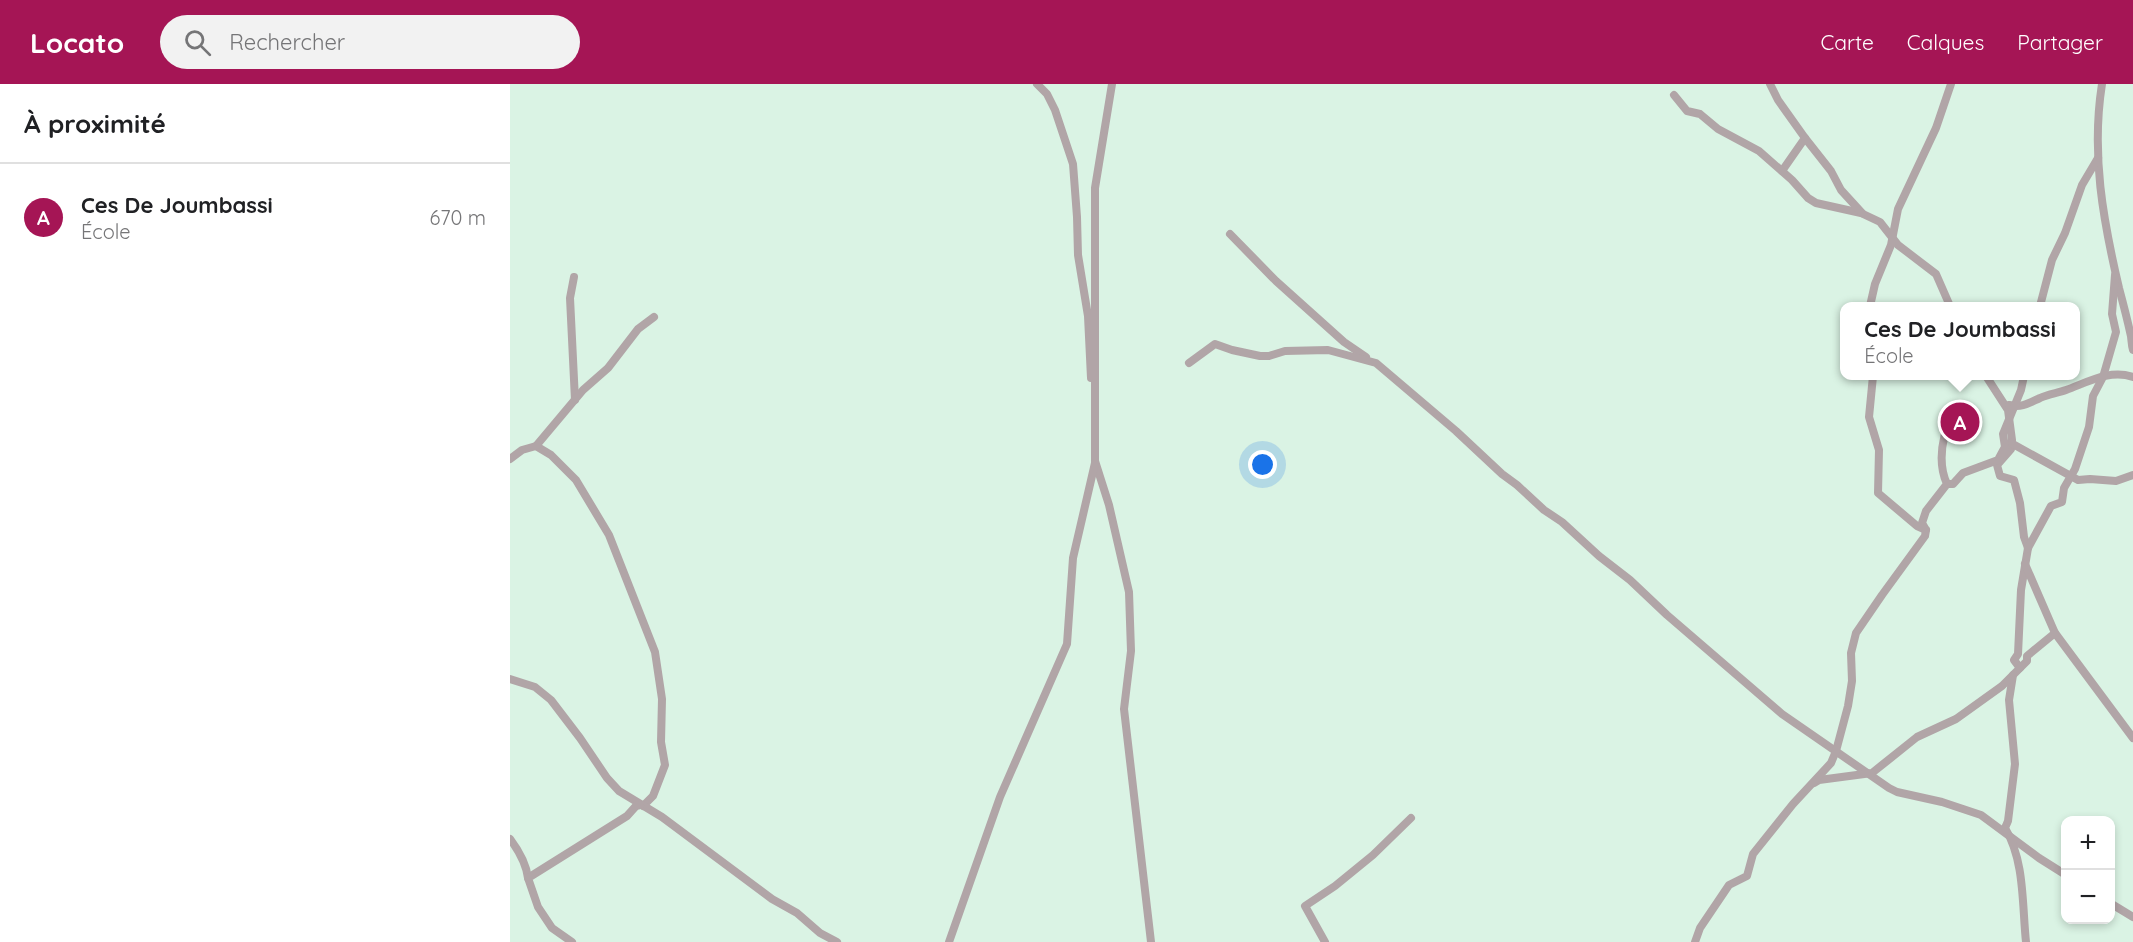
<!DOCTYPE html>
<html lang="fr">
<meta charset="utf-8">
<style>
body{margin:0;font-family:Quicksand,sans-serif;background:#f2f2f2;color:#202124}
.controls{position:absolute;right:18px;bottom:18px;display:grid;overflow:hidden;border-radius:12px;box-shadow:0 3px 9px #0003}
.controls button{width:54px;height:54px;display:grid;place-items:center;padding:0;border:0;border-bottom:2px solid #e0e0e0;background:#fff;color:#202124;font:30px sans-serif}
.you{position:absolute;left:753px;top:381px;width:21px;height:21px;margin:-15px;border:4px solid #fff;border-radius:50%;background:#1a73e8;box-shadow:0 0 0 9px #1a73e833}
.badge{display:grid;place-items:center;width:39px;height:39px;border-radius:50%;background:#a51555;color:#fff;font-size:20px;font-weight:700}
.pin{position:absolute;translate:-50% -50%;border:3px solid #fff;box-shadow:0 2px 6px #0006}
.popup{position:absolute;left:1330px;top:218px;width:240px;height:78px;box-sizing:border-box;display:grid;place-content:center;border-radius:12px;background:#fff;filter:drop-shadow(0 2px 4px #0005);font-size:20px;white-space:nowrap;color:#757577}
.popup b{font-size:22px;color:#202124}
.popup::after{content:'';position:absolute;left:50%;top:100%;margin-left:-12px;border:12px solid transparent;border-top-color:#fff}
.list{margin:0;padding:0;list-style:none}
h2{display:flex;justify-content:space-between;align-items:center;height:78px;margin:0;padding:0 24px;font-size:26px}
h2 small{font-size:20px;font-weight:400;color:#757577}
.list li{display:grid;grid-template-columns:39px 1fr auto;gap:18px;align-items:center;box-sizing:border-box;height:108px;padding:0 24px;border-top:2px solid #e0e0e0}
.list b{display:block;font-size:22px;white-space:nowrap}
.list p{margin:0;font-size:20px;white-space:nowrap;color:#757577}
.list em{font-size:20px;font-style:normal;color:#757577}
.icon{flex:none;width:33px;height:33px;fill:none;stroke:currentColor;stroke-width:2;stroke-linecap:round;stroke-linejoin:round}
.map{position:relative;flex:none;width:1623px;height:858px;overflow:hidden}
header{display:flex;align-items:center;gap:36px;box-sizing:border-box;height:84px;padding:0 30px;background:#a51555;color:#fff}
header strong{font-size:28px}
nav{display:flex;gap:33px;margin-inline-start:auto;font-size:21px}
.search{width:420px;height:54px;background:#f2f2f2;display:flex;align-items:center;gap:15px;box-sizing:border-box;padding:0 21px;border-radius:33px;color:#757577;font-size:22px}
main{display:flex}
aside{flex:1;background:#fff}
.map>svg:first-child{display:block}
</style>
<header>
<strong>Locato</strong>
<div class="search"><svg class="icon" aria-label="search" viewBox="0 0 24 24"><circle cx="10" cy="10" r="6"/><path d="M15 15l6 6"/></svg>Rechercher</div>
<nav><a>Carte</a><a>Calques</a><a>Partager</a></nav>
</header>
<main>
<aside>
<h2>À proximité<small></small></h2>
<ul class="list">
<li><span class="badge">A</span><div><b>Ces De Joumbassi</b><p>École</p></div><em>670 m</em></li>
</ul>
</aside>
<div class="map">
<svg width="1623" height="858" viewBox="0 0 1623 858">
<rect width="100%" height="100%" fill="#daf3e4"/>
<g fill="none" stroke-linecap="round" stroke-linejoin="round">
<g stroke="#b1a5a7" stroke-width="8">
<path d="M 527,0 L 537,10 L 545,26 L 563,80 L 567,133 L 568,171 L 578,232 L 581,294"/>
<path d="M 602,0 L 585,104 L 585,377 L 599,421 L 619,508 L 621,567 L 614,625 L 641,858"/>
<path d="M 1260,0 L 1268,16 L 1295,54 L 1272,87"/>
<path d="M 1592,0 C 1581,70 1593,136 1609,204 C 1613,219 1617,234 1620,248 C 1622,254 1621,260 1623,266"/>
<path d="M 1164,11 L 1177,27 L 1190,30 L 1208,45 L 1249,67 L 1282,96 L 1298,114 L 1306,119 L 1351,129 L 1370,138 L 1388,161 L 1426,190 L 1440,222"/>
<path d="M 1295,54 L 1321,87 L 1331,106 L 1352,129"/>
<path d="M 720,150 L 766,197 L 834,258 L 856,273"/>
<path d="M 64,193 L 60,214 L 65,316"/>
<path d="M 1360,222 L 1365,200 L 1381,161 L 1388,125 L 1426,44 L 1441,0"/>
<path d="M 1530,222 L 1542,176 L 1555,149 L 1572,101 L 1588,74"/>
<path d="M 679,279 L 705,260 L 722,266 L 750,272 L 759,272 L 775,267 L 818,266 L 866,279 L 946,347 L 992,390 L 1007,401 L 1034,426 L 1052,438 L 1089,472 L 1120,496 L 1157,531 L 1272,630 L 1379,704 L 1387,708 L 1432,718 L 1471,731 L 1529,774 L 1556,791"/>
<path d="M 1363,292 L 1359,333 L 1369,366 L 1368,409 L 1407,442 L 1416,446"/>
<path d="M 1476,292 L 1498,326 L 1502,356 L 1501,365 L 1487,381 L 1490,392 L 1504,396 L 1510,419 L 1514,453 L 1518,464 L 1511,506 L 1508,570 L 1504,576 L 1510,584 L 1503,591 L 1499,616 L 1505,680 L 1498,737 L 1495,744 C 1515,777 1512,821 1516,858"/>
<path d="M 1499,321 C 1512,324 1519,319 1530,314 C 1538,310 1548,309 1556,306 C 1578,298 1600,285 1623,293"/>
<path d="M 1501,359 L 1568,396 L 1580,395 L 1606,397 L 1623,391"/>
<path d="M 26,362 L 41,371 L 66,396 L 99,451 L 145,568 L 152,615 L 151,658 L 155,681 L 143,712 L 133,722"/>
<path d="M 0,375 L 12,366 L 26,362 L 73,306 L 98,284 L 128,245 L 144,233"/>
<path d="M 1437,400 L 1443,400 L 1453,389 L 1488,376 L 1495,363 L 1493,350 L 1511,306 L 1514,292"/>
<path d="M 1518,464 L 1541,422 L 1552,418 L 1554,404 L 1565,385 L 1579,343 L 1583,312 L 1593,293 L 1606,248 L 1602,230 L 1605,191"/>
<path d="M 1515,480 L 1545,549 L 1623,654"/>
<path d="M 1510,584 L 1517,577 L 1517,572 L 1545,549"/>
<path d="M 0,595 L 25,603 L 41,616 L 70,654 L 97,694 L 109,707 L 152,733 L 262,815 L 287,829 L 310,849 L 327,858"/>
<path d="M 1304,699 L 1309,696 L 1362,689 L 1407,653 L 1446,635 L 1492,602 L 1503,591"/>
<path d="M 0,755 C 9,767 16,779 18,794"/>
<path d="M 1600,819 L 1623,833"/>
<path d="M 62,858 L 42,844 L 28,823 L 18,794 L 117,732 L 126,722 L 130,721"/>
<path d="M 439,858 L 490,713 L 557,560 L 563,474 L 585,379"/>
<path d="M 815,858 L 795,822 L 825,802 L 863,771 L 901,734"/>
<path d="M 1185,858 L 1190,844 L 1219,801 L 1237,792 L 1243,770 L 1283,720 L 1321,679 L 1326,667 L 1338,622 L 1342,597 L 1341,569 L 1346,549 L 1372,511 L 1415,452 L 1416,446 L 1412,439 L 1416,427 L 1437,400 C 1426,376 1433,350 1443,327"/>
</g>
</g>
</svg>
<div class="controls">
<button>+</button>
<button>−</button>
</div>
<div class="you"></div>
<div class="pin badge" style="left:1450px;top:338px">A</div>
<div class="popup"><b>Ces De Joumbassi</b>École</div>
</div>
</main>
